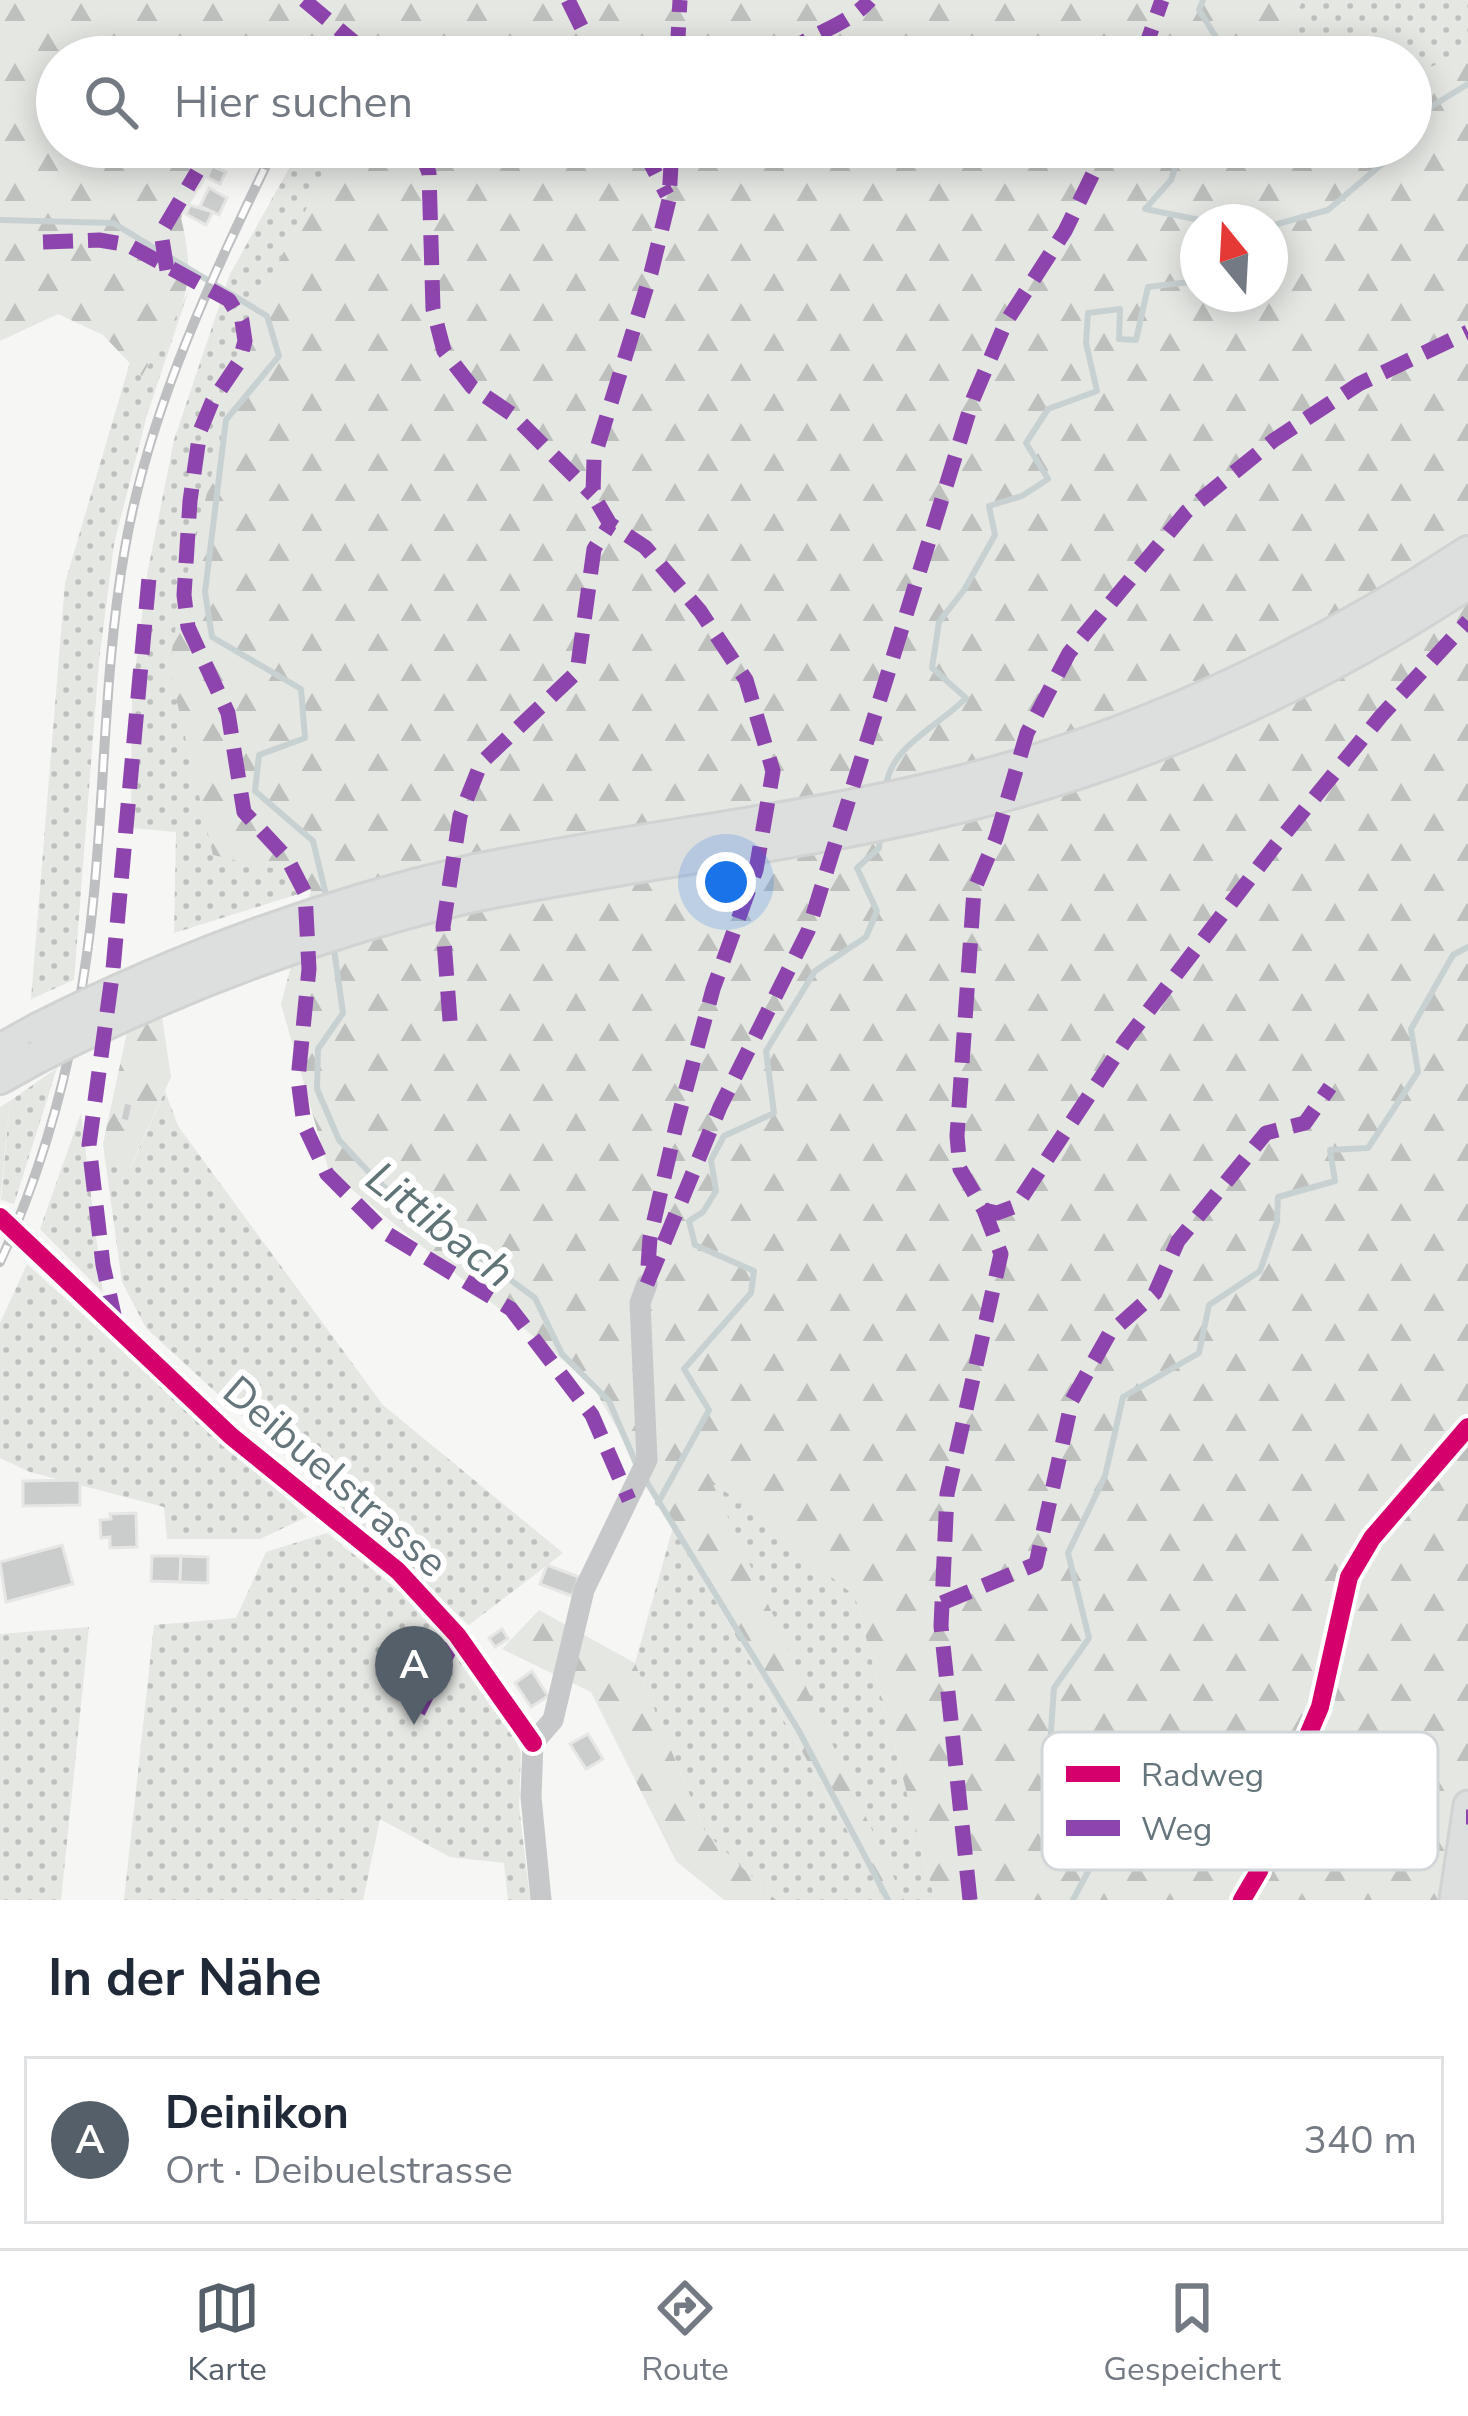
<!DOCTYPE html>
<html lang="de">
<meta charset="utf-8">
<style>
body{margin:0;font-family:"Nunito Sans",sans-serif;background:#f6f6f7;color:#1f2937}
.compass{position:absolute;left:1180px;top:204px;width:108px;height:108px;border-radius:50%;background:#fff;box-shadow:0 6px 30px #0003;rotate:342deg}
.you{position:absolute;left:726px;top:882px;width:42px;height:42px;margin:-30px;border:9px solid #fff;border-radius:50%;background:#1a73e8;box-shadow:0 0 0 18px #1a73e833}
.badge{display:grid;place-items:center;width:78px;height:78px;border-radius:50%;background:#555f69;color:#fff;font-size:39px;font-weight:700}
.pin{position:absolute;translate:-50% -99px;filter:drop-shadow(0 3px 6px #0008)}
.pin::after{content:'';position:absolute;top:63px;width:42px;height:36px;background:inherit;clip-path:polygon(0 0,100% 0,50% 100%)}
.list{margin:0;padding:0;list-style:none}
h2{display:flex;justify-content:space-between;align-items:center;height:156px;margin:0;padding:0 48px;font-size:51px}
h2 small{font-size:39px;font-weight:400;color:#747a83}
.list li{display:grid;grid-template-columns:78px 1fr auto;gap:36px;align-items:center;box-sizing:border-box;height:168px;margin:0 24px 24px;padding:0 24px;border:3px solid #e0e1e3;border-radius:0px}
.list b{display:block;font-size:45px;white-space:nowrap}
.list p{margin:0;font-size:39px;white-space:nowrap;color:#747a83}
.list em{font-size:39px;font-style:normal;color:#747a83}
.icon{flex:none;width:66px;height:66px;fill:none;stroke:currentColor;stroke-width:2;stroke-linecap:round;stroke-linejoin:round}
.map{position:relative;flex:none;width:1468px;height:1900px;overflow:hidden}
.search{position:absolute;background:#fff;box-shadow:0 6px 30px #0003;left:36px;right:36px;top:36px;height:132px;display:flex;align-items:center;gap:30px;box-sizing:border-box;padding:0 42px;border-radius:66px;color:#747a83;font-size:45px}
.sheet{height:348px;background:#fff}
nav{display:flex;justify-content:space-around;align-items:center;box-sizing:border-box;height:168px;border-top:3px solid #e0e1e3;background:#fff;font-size:33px;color:#747a83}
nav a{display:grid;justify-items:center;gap:6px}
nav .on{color:#555f69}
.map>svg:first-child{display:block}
</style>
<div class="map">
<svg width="1468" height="1900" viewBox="0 0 1468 1900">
<defs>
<pattern id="green-dots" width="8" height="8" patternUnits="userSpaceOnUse" patternTransform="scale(3)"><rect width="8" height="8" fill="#e5e7e3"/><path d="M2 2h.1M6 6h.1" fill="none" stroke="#bdc0bd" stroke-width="1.8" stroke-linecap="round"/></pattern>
<pattern id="forest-firs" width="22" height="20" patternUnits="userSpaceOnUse" patternTransform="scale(3)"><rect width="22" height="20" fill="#e5e7e3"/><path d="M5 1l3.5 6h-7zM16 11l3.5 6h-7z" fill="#bdc0bd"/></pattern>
</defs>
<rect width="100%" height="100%" fill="#f6f6f5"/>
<g fill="url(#green-dots)">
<path d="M 1303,0 L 1468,0 L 1468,46 L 1411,79 L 1411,57 L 1273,57 Z"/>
<path d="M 301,147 L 339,147 L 251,314 L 213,855 L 278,869 L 311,890 L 174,933 L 176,832 L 131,828 L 132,695 L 147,575 L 174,440 L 230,274 Z"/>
<path d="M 189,290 L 147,415 L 114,544 L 99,661 L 74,980 L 31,999 L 65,583 L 130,362 L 143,375 Z"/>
<path d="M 57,1068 L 14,1204 L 1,1200 L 10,1101 Z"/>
<path d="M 165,1091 L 178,1126 L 383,1405 L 563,1553 L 469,1625 L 146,1328 L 122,1282 L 103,1144 L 131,1167 Z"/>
<path d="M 81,1113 L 103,1293 L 40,1229 Z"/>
<path d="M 27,1264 L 307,1517 L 260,1539 L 167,1539 L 164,1507 L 30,1472 L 0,1458 L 0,1323 Z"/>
<path d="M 709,1478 L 855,1596 L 935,1900 L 904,1900 Z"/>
<path d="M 673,1527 L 887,1900 L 776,1900 L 705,1832 L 635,1663 Z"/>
<path d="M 327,1533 L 454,1635 L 503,1713 L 521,1752 L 519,1806 L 530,1900 L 508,1900 L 504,1863 L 450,1857 L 380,1819 L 363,1900 L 124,1900 L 154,1625 L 236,1618 L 266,1552 Z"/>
<path d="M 89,1627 L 61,1900 L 0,1900 L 0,1634 Z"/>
</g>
<g fill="url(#forest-firs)" fill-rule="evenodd">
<path d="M 0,0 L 1303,0 L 1273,57 L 57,57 L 57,147 L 235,147 L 217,161 L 181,218 C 200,297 179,309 142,376 L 103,335 L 58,314 L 0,341 Z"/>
<path d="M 1468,46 L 1468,1900 L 935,1900 L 855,1596 L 711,1480 L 904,1900 L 887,1900 L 591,1383 L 329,1171 L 281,1004 L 311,890 L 277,869 L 213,855 L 169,668 L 179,607 L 251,314 L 339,147 L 1281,147 L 1285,153 L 1296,147 L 1411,147 L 1411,79 ZM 1198,222 L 1270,222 L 1270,294 L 1198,294 Z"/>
<path d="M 162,1017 L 171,1077 L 130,1168 L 103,1144 L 127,1032 Z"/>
<path d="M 10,1101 L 0,1202 L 0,1107 Z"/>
<path d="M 539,1610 L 635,1663 L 705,1832 L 776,1900 L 724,1900 L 676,1861 L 591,1692 L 502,1649 Z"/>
</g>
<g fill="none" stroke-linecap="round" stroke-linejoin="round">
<g stroke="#c8d1d2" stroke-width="6">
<path d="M 1203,0 L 1199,10 L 1219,42 L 1214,57"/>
<path d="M 1411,135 L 1432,106 L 1468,84"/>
<path d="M 1182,147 L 1171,180 L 1145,209 L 1210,222"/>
<path d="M 0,220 L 113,223 L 267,316 L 279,356 L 226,420 L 205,592 L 212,637 L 301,689 L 305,738 L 259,755 L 255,791 L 313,841 L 327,899"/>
<path d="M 1270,226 L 1328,210 L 1402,147"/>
<path d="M 886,787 C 890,746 939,726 966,698 L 932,668 L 939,622 L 964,590 L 995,535 L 989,506 L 1022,496 L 1048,479 L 1026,443 L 1048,409 L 1097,391 L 1086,343 L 1088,313 L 1120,309 L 1119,339 L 1136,340 L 1148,287 L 1198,281"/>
<path d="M 333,942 L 343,1013 L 318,1049 L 317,1089 L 339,1140 L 380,1184 L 535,1298 L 562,1354 L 609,1401 L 638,1468"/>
<path d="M 645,1479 L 799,1731 L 888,1900"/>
<path d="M 658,1503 L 709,1410 L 684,1369 L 751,1293 L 754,1271 L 695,1245 L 689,1221 L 703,1212 L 716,1191 L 711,1160 L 724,1136 L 774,1113 L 766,1051 L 815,971 L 866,937 L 877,911 L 857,868 L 879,848 L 880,836"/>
<path d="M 1073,1900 L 1102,1845 L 1045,1817 L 1054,1688 L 1089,1638 L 1068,1553 L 1105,1476 L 1123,1397 L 1199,1353 L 1209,1305 L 1260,1271 L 1277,1222 L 1278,1197 L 1335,1181 L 1330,1150 L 1368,1148 L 1418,1072 L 1411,1029 L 1453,955 L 1468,947"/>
</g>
</g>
<g fill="#cbcdcd" stroke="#e6e6e5" stroke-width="3">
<path d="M 212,166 L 226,172 L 220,184 L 207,177 Z"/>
<path d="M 209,188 L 227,198 L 219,215 L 200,206 Z"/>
<path d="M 190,205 L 213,212 L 206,225 L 186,214 Z"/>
<path d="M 124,1102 L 133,1104 L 129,1122 L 120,1120 Z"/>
<path d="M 80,1480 L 80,1505 L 23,1506 L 23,1481 Z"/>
<path d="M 136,1513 L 137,1547 L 110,1548 L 110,1537 L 101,1538 L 100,1520 L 111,1519 L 110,1514 Z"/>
<path d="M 62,1545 L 73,1584 L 6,1602 L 0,1562 Z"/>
<path d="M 152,1556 L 181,1556 L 180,1582 L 151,1581 Z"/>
<path d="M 181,1556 L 208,1557 L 208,1583 L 180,1582 Z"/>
<path d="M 547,1565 L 579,1577 L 572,1596 L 540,1584 Z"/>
<path d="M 502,1629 L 508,1639 L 495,1647 L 489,1638 Z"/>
<path d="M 532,1671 L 548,1696 L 531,1707 L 515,1683 Z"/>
<path d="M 588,1734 L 603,1759 L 586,1769 L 570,1744 Z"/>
</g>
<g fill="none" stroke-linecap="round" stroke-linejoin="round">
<g stroke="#d1d2d2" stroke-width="33">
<path id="major" d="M 1454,1900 L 1468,1805"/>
</g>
<g stroke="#d1d2d2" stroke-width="36">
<g id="highway">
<path d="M 471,871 C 632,838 796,822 955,783 C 1140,737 1310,656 1468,552"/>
<path d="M 468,897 C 638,862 812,845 979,802 C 1153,757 1319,682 1468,583"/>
<path d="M 0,1050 L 38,1029"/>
<path d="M 0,1078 L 36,1058"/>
</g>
</g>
<g stroke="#c7c8c9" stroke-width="21">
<path d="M 68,1284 L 231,1436 L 398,1571 L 457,1635 L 533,1743"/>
<path d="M 541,1900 L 531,1797 L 533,1743 L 553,1720 L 584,1590 L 647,1460 L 640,1303 L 647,1284"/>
<path d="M 1242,1900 L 1259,1871 L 1283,1794 L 1320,1707 L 1349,1577 L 1372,1538 L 1468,1427"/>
</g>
<use href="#major" stroke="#dddede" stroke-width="27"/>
<use href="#highway" stroke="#dddede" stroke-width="30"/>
<g stroke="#bdbfc0" stroke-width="10">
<path id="rail" d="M 0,1262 C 54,1146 82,1020 94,893 C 105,778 105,662 125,548 C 150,406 212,277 274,149"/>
</g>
<use href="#rail" stroke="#fff" stroke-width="6" stroke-dasharray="18" stroke-linecap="butt"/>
<g stroke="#d1d2d2" stroke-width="36" stroke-linecap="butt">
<g id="highway-bridge">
<path d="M 38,1029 C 177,959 319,906 471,871"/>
<path d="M 36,1058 C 174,987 317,933 468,897"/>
</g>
</g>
<path stroke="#c7c8c9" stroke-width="21" d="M 0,1217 L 68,1284"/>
<use href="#highway-bridge" stroke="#dddede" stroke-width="30"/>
<g stroke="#8e44ad" stroke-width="15" stroke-dasharray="30 15" stroke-linecap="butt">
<path d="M 304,0 L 372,57"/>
<path d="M 568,0 L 596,57"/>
<path d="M 677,57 L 680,0"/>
<path d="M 782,57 C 809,33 846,27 870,0"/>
<path d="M 1142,57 L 1162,0"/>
<path d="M 419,147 L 429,173 L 433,309 L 444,351 L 472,387 L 513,415 L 593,495"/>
<path d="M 642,147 L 667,195"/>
<path d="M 43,242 L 99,240 L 128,245 L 229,300 L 242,321 L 245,341 L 239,362 L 212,402 L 200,431 L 190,501 L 184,595 L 188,627 L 228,713 L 244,812 L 287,858 L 305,893 L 309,969 L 298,1079 L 304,1125 L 327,1174 L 386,1233 L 511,1309 L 592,1415 L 629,1500"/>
<path d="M 167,270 L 161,233 L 197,172"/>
<path d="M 450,1021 L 443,927 L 460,816 L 481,763 L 577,672 L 594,549 L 610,524"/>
<path d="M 984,1210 L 997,1213 L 1016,1206 L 1126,1040 L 1274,847 L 1381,716 L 1468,621"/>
<path d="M 648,1266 L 650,1238 L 676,1126 L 713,989 L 756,870 L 773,771 L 746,680 L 700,611 L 645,547 L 610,524 L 593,495 L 594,458 L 651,273 L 669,200 L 672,147"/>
<path d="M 647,1284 L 720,1107 L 808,931 L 973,399 L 1006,322 L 1065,231 L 1106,147"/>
<path d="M 116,1324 L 103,1265 L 89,1145 L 113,969 L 150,567"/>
<path d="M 942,1603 L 1036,1564 L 1072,1400 L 1109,1334 L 1155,1293 L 1178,1241 L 1266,1133 L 1305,1123 L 1330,1087"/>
<path d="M 418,1712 L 457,1635"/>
<path d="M 1466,1817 L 1468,1817"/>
<path d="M 970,1900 L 941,1626 L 947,1494 L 1001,1254 L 984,1210 L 960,1169 L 957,1136 L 974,890 L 996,838 L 1027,733 L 1069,653 L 1187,511 L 1274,440 L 1359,384 L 1468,332"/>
</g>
<g stroke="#fff" stroke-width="26">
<g id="cycleway">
<path d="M 0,1217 L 231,1436 L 398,1571 L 457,1635 L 533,1743"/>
<path d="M 1242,1900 L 1259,1871 L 1283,1794 L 1320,1707 L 1349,1577 L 1372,1538 L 1468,1427"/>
</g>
</g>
<use href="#cycleway" stroke="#d6006c" stroke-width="18"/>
</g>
<g text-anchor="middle" stroke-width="12" stroke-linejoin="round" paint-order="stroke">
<g font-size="42" fill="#65757c" stroke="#fff">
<text transform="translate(336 1476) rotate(41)" y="15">Deibuelstrasse</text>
</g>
<g font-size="45" font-style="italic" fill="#607477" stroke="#fff">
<text transform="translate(441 1224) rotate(38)" y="16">Littibach</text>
</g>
</g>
<rect x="1042" y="1732" width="396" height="138" rx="18" fill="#fff" stroke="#d1d6d8" stroke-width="3"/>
<rect x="1066" y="1766" width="54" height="16" fill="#d6006c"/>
<rect x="1066" y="1820" width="54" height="16" fill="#8e44ad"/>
<g font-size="33" fill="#65757c">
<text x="1141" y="1786">Radweg</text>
<text x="1141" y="1840">Weg</text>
</g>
</svg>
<svg class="compass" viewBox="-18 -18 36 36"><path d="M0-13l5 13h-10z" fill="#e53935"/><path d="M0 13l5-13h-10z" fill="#747a83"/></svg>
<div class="you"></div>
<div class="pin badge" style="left:414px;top:1725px">A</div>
<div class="search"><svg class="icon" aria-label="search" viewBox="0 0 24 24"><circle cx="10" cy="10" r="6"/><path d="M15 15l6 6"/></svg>Hier suchen</div>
</div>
<section class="sheet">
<h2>In der Nähe<small></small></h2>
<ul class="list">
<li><span class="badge">A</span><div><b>Deinikon</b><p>Ort · Deibuelstrasse</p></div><em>340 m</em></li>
</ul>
</section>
<nav>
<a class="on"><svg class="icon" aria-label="map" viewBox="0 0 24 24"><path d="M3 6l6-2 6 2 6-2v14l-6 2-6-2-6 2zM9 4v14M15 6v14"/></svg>Karte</a>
<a><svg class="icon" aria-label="directions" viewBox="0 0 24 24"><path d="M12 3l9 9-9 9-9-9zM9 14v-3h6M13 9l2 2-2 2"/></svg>Route</a>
<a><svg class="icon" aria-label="saved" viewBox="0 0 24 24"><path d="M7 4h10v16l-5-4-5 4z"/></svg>Gespeichert</a>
</nav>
